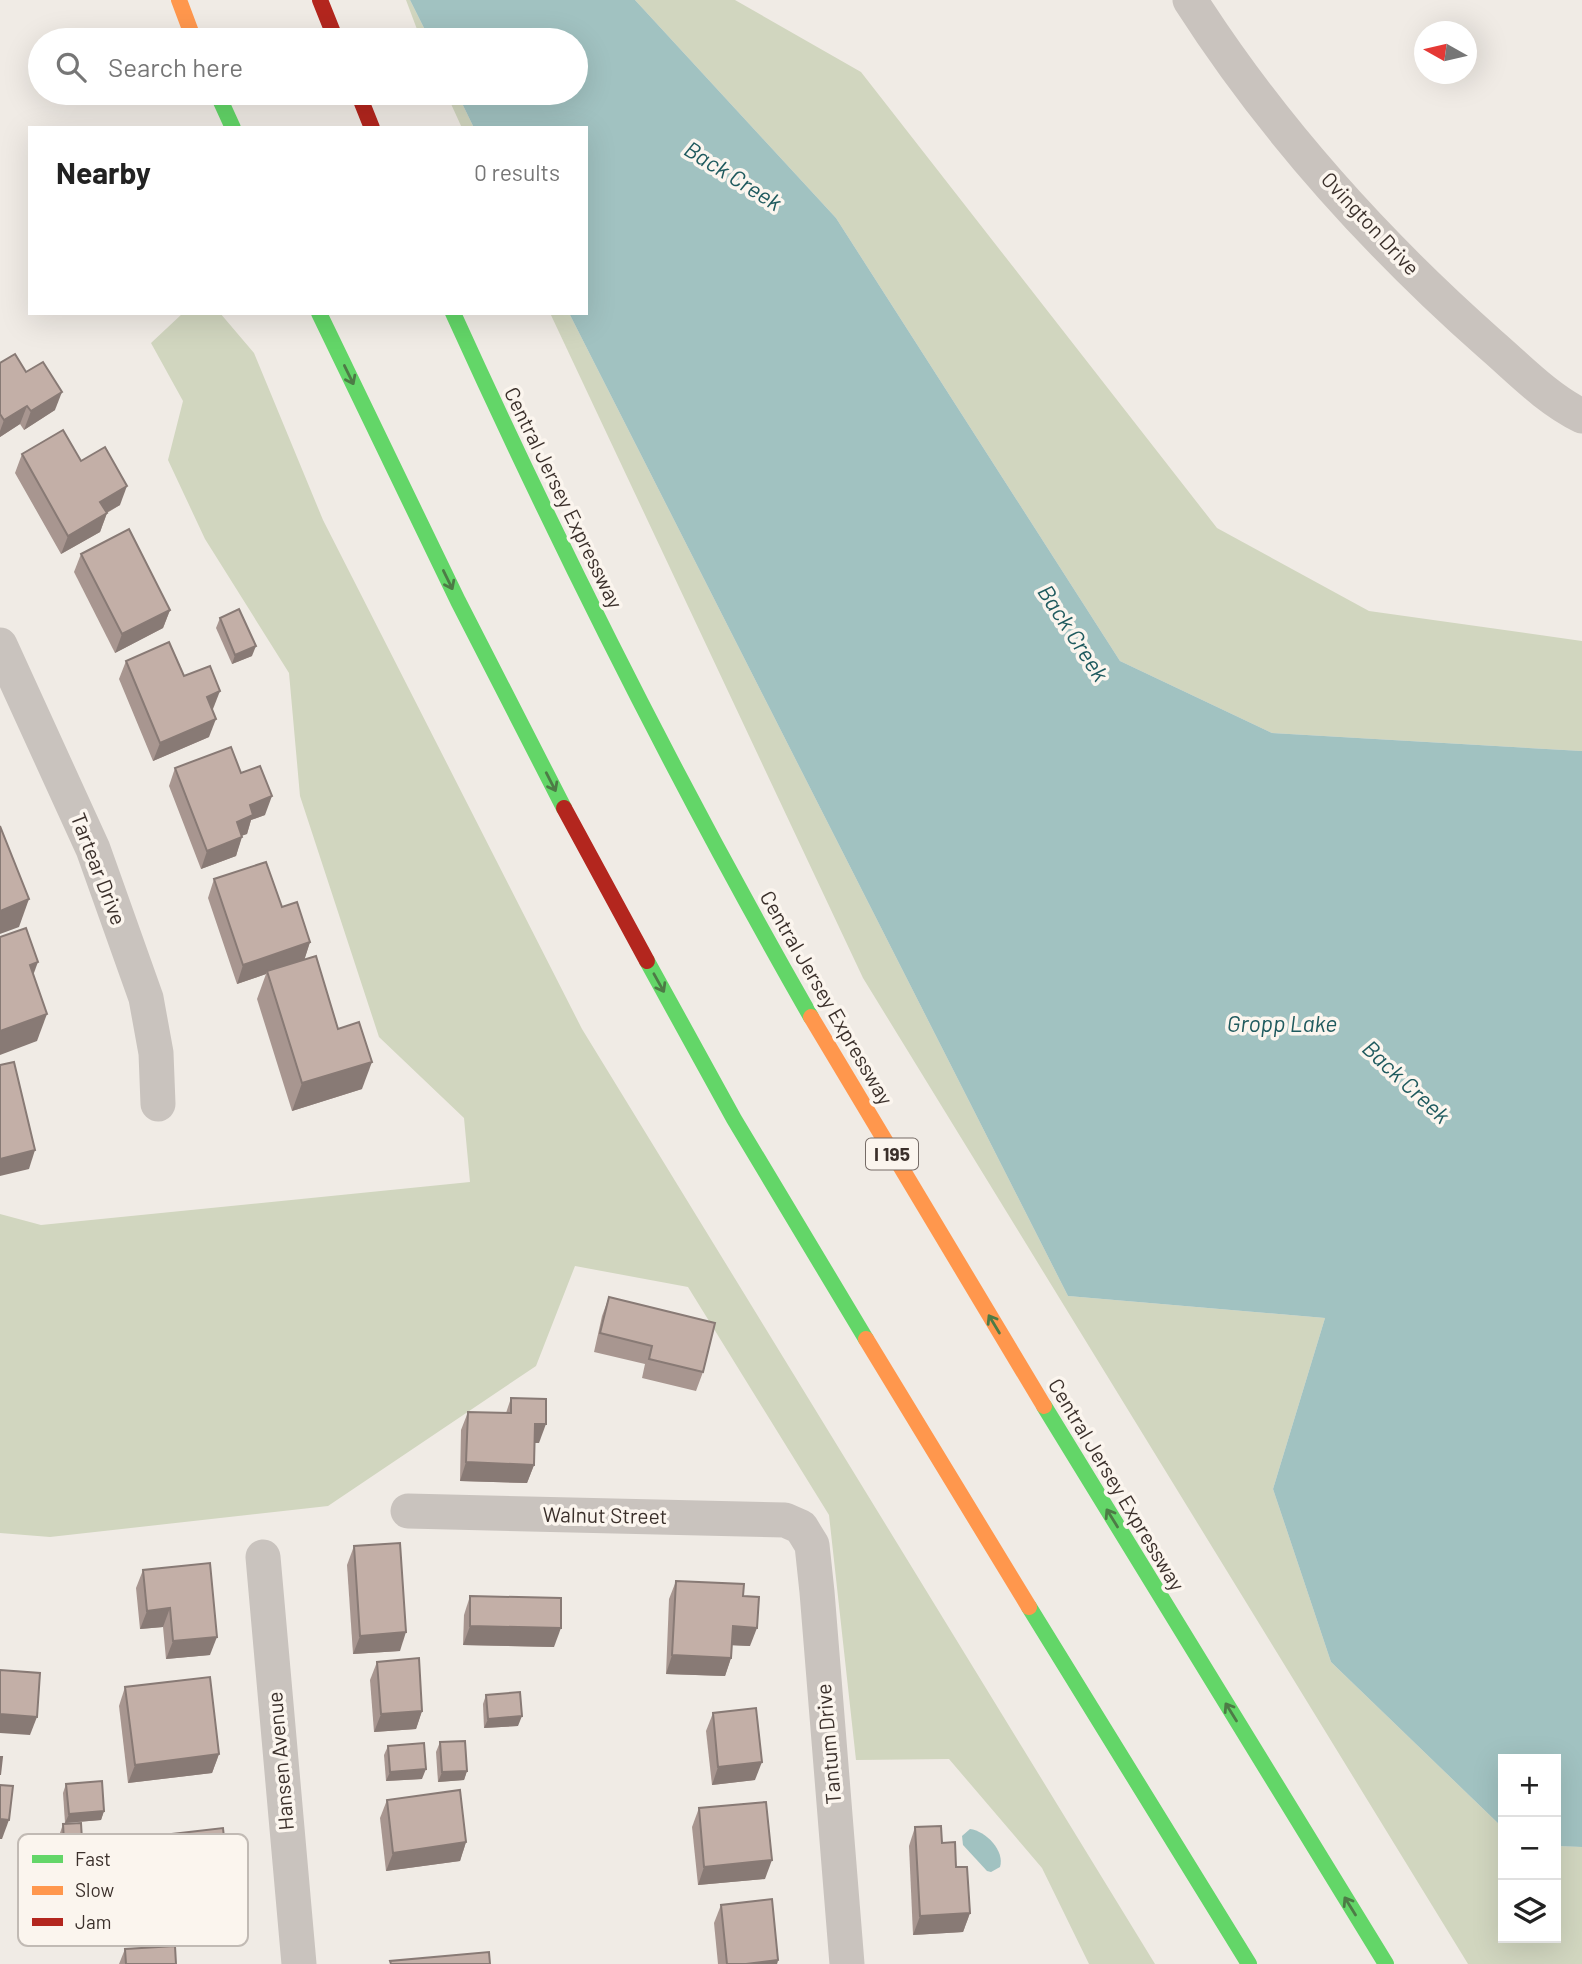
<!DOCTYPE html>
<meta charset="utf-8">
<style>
body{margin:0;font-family:Barlow,sans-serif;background:#f2f2f2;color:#222}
.controls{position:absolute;right:21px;bottom:21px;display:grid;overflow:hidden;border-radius:0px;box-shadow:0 7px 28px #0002}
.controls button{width:63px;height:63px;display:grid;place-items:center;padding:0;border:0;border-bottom:2px solid #e0e0e0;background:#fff;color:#222;font:35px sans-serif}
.compass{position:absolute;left:1414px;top:21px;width:63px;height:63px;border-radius:50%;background:#fff;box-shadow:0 7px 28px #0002;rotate:278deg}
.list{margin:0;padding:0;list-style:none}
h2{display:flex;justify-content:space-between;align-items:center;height:91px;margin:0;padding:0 28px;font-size:30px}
h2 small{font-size:23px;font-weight:400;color:#767676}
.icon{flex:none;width:38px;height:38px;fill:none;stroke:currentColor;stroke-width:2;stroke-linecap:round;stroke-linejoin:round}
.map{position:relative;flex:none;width:1582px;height:1964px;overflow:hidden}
.search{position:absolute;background:#fff;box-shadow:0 7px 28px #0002;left:28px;top:28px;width:560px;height:77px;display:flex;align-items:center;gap:18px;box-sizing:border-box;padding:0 24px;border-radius:38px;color:#767676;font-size:26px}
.panel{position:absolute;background:#fff;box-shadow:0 7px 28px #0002;left:28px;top:126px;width:560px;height:189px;border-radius:0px}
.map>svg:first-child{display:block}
</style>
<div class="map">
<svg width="1582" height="1964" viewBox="0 0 1582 1964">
<rect width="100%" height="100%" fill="#f0ebe5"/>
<g fill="#d1d6bf">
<path d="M 406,0 L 410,0 L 430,40 L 421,40 Z"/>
<path d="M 635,0 L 735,0 L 861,72 L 1217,528 L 1369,611 L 1582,641 L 1582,751 L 1272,733 L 1120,661 L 836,218 Z"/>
<path d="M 446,93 L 457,93 L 474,128 L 462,128 Z"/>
<path d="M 183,313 L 220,313 L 254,353 L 323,520 L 582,1029 L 1155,1964 L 1089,1964 L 1042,1868 L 949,1759 L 856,1760 L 829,1515 L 688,1287 L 575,1266 L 536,1366 L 328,1506 L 50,1537 L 0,1533 L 0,1214 L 41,1225 L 470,1182 L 464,1118 L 379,1037 L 300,796 L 289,673 L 205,539 L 168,460 L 183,401 L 151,343 Z"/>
<path d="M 550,313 L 569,313 L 1068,1296 L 1325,1318 L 1273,1489 L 1331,1662 L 1503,1828 L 1503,1938 L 1556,1938 L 1556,1846 L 1582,1847 L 1582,1964 L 1468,1964 L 863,978 Z"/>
</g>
<g fill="#a1c2c1">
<path d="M 410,0 L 635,0 L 836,218 L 1120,661 L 1272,733 L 1582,751 L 1582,1847 L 1556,1846 L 1556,1759 L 1503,1759 L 1503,1828 L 1331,1662 L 1273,1489 L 1325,1318 L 1068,1296 L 569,313 L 586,313 L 586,128 L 474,128 L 457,93 L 576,93 L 576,40 L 430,40 Z"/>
<path d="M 970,1829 C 986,1831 1005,1851 1000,1867 L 991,1872 L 987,1871 L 963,1845 L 962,1836 Z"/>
</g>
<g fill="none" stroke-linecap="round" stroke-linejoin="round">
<g stroke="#c9c3be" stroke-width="35">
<path d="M 1190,0 C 1272,128 1377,244 1490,344 C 1519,369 1547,399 1582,416"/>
<path d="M 0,645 L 93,849 L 146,998 L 156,1053 L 158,1104"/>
<path d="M 408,1511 L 785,1520 L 801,1527 L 812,1545 L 817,1592 L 847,1964"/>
<path d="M 263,1557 L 299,1964"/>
</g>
<g stroke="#63d668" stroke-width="16">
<path d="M 217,93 L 233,128"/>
<path d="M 319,313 L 458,601 L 564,808"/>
<path d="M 453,313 C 562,553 680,788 811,1017"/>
<path d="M 647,961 L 734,1119 L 866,1339"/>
<path d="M 1044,1406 L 1386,1964"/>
<path d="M 1029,1607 L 1249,1964"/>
</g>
<g stroke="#ff974d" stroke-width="16">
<path d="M 179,0 L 194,40"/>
<path d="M 811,1017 L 1044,1406"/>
<path d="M 866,1339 L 1029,1607"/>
</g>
<g stroke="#b3261e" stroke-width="16">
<path d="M 320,0 L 336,40"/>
<path d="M 358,93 L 372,128"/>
<path d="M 564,808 L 647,961"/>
</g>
</g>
<g fill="#a89690">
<path d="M 0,363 L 26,372 L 55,410 L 24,430 L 20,424 L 0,437 Z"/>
<path d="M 22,454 L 81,461 L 120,505 L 107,513 L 100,532 L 61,554 L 15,473 Z"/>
<path d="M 81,554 L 170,610 L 163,628 L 115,653 L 74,572 Z"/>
<path d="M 220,618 L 252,656 L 232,664 L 216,628 Z"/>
<path d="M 126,661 L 184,676 L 213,709 L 212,710 L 209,737 L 153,761 L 119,679 Z"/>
<path d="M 175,768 L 241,773 L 265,815 L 251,820 L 247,834 L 242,835 L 236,856 L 201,869 L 169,786 Z"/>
<path d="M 214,879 L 282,907 L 310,942 L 304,960 L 338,1029 L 362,1089 L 292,1111 L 257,999 L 266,974 L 237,984 L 208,898 Z"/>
<path d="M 609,1297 L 703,1372 L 696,1391 L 642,1378 L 645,1364 L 594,1352 L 602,1316 Z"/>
<path d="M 511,1398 L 539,1443 L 534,1443 L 534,1465 L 527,1483 L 460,1481 L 461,1430 L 468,1412 L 506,1413 Z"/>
<path d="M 354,1546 L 400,1651 L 353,1654 L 347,1565 Z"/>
<path d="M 143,1570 L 210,1655 L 166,1659 L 163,1627 L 140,1629 L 136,1588 Z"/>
<path d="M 676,1581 L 743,1596 L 750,1646 L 732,1645 L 731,1658 L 725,1676 L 666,1674 L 669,1599 Z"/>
<path d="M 470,1596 L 554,1647 L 463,1645 L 464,1615 Z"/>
<path d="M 377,1662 L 422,1711 L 416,1729 L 374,1732 L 370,1680 Z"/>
<path d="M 125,1687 L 219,1754 L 212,1773 L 128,1783 L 119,1706 Z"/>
<path d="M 486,1695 L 518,1726 L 484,1728 L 483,1704 Z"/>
<path d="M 713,1713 L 755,1780 L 712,1785 L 706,1731 Z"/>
<path d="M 440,1742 L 467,1771 L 464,1780 L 438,1782 L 436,1752 Z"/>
<path d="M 388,1746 L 422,1779 L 386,1781 L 384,1755 Z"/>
<path d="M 66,1784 L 104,1811 L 101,1820 L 65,1823 L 63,1793 Z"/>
<path d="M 387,1800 L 466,1842 L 460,1861 L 386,1871 L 380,1818 Z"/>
<path d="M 699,1808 L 765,1879 L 698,1885 L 692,1827 Z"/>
<path d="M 63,1824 L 78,1850 L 60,1850 L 60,1833 Z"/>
<path d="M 915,1827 L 942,1843 L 956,1867 L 970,1913 L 963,1932 L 913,1935 L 909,1846 Z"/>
<path d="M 155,1836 L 222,1903 L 154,1910 L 149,1854 Z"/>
<path d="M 721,1905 L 778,1960 L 777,1964 L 718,1964 L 714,1923 Z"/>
<path d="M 125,1949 L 176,1964 L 119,1964 Z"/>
</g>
<g fill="#887a75">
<path d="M 62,392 L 55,410 L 24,430 L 31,411 Z"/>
<path d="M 27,406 L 20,424 L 0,437 L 0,431 L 4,420 Z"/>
<path d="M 127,486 L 120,505 L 93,520 L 100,502 Z"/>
<path d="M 107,513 L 100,532 L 61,554 L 68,536 Z"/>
<path d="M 170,610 L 163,628 L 115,653 L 122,634 Z"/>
<path d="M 256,646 L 252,656 L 232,664 L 235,655 Z"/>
<path d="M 220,691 L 213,709 L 200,715 L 207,697 Z"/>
<path d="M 216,719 L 209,737 L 153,761 L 160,743 Z"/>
<path d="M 272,796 L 265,815 L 251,820 L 247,834 L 230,840 L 237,822 L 250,805 Z"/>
<path d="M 242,837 L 236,856 L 201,869 L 207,851 Z"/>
<path d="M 29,899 L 19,927 L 0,934 L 0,911 Z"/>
<path d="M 310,942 L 304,961 L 267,971 L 266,974 L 237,984 L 243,965 Z"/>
<path d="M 38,962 L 28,989 L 30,965 Z"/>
<path d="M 47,1014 L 37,1041 L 0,1055 L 0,1031 Z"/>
<path d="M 372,1062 L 362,1089 L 292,1111 L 302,1083 Z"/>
<path d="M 35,1150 L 29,1169 L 0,1176 L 0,1159 Z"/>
<path d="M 535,1424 L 546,1424 L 539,1443 L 528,1443 Z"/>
<path d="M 466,1462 L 534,1465 L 527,1483 L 460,1481 Z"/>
<path d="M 170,1608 L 163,1627 L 140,1629 L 147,1611 Z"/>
<path d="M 470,1626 L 561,1628 L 554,1647 L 463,1645 Z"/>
<path d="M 733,1626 L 757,1628 L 750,1646 L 726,1645 Z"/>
<path d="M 406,1632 L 400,1651 L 353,1654 L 360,1636 Z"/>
<path d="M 217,1637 L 210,1655 L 166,1659 L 173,1641 Z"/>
<path d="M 672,1655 L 731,1658 L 725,1676 L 666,1674 Z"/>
<path d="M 422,1711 L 416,1729 L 374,1732 L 381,1714 Z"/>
<path d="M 0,1714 L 37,1717 L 30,1735 L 0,1733 Z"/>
<path d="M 522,1716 L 518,1726 L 484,1728 L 488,1719 Z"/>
<path d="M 219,1754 L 212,1773 L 128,1783 L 135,1765 Z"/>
<path d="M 762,1762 L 755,1780 L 712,1785 L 718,1767 Z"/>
<path d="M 426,1769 L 422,1779 L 386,1781 L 390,1772 Z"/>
<path d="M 467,1771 L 464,1780 L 438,1782 L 442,1772 Z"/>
<path d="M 104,1811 L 101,1820 L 65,1823 L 69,1814 Z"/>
<path d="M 0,1819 L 9,1820 L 2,1839 L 0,1839 Z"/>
<path d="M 82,1840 L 78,1850 L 60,1850 L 64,1841 Z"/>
<path d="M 466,1842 L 460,1861 L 386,1871 L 393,1853 Z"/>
<path d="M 772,1860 L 765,1879 L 698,1885 L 704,1867 Z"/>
<path d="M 229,1884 L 222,1903 L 154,1910 L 161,1892 Z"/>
<path d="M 970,1913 L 963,1932 L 913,1935 L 920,1916 Z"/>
<path d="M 778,1960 L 777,1964 L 746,1964 Z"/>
</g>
<g fill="#c3afa7" stroke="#887a75" stroke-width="2">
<path d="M 15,354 L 26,372 L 43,362 L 62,392 L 31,411 L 27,406 L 4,420 L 0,414 L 0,363 Z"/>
<path d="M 63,430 L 81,461 L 105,447 L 127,486 L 100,502 L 107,513 L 68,536 L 22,454 Z"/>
<path d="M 129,529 L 170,610 L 122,634 L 81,554 Z"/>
<path d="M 239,609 L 256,646 L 235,655 L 220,618 Z"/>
<path d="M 169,642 L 184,676 L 210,666 L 220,691 L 207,697 L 216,719 L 160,743 L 126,661 Z"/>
<path d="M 231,747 L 241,773 L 260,766 L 272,796 L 250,805 L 253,815 L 237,822 L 242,837 L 207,851 L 175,768 Z"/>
<path d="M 0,826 L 29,899 L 0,911 Z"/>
<path d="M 266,862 L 282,907 L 297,902 L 310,942 L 243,965 L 214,879 Z"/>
<path d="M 26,928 L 38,962 L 30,965 L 47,1014 L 0,1031 L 0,937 Z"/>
<path d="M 316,956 L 338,1029 L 359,1022 L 372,1062 L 302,1083 L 267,971 Z"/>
<path d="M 14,1062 L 35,1150 L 0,1159 L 0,1065 Z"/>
<path d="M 609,1297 L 715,1323 L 703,1372 L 649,1359 L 652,1346 L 600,1333 Z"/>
<path d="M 511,1398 L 546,1399 L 546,1424 L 535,1424 L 534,1465 L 466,1462 L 468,1412 L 511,1413 Z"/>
<path d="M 400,1543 L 406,1632 L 360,1636 L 354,1546 Z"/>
<path d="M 210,1563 L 217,1637 L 173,1641 L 170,1608 L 147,1611 L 143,1570 Z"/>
<path d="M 676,1581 L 744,1584 L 743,1596 L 759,1597 L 757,1628 L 733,1626 L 731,1658 L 672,1655 Z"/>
<path d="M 470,1596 L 561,1598 L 561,1628 L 470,1626 Z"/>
<path d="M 419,1658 L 422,1711 L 381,1714 L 377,1662 Z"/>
<path d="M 0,1670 L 40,1673 L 37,1717 L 0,1714 Z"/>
<path d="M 210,1677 L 219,1754 L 135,1765 L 125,1687 Z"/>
<path d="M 520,1692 L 522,1716 L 488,1719 L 486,1695 Z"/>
<path d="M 756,1708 L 762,1762 L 718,1767 L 713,1713 Z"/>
<path d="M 465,1741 L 467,1771 L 442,1772 L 440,1742 Z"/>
<path d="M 424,1743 L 426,1769 L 390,1772 L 388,1746 Z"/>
<path d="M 0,1757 L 2,1757 L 0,1775 Z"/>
<path d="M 102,1781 L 104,1811 L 69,1814 L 66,1784 Z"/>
<path d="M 0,1785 L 13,1786 L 9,1820 L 0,1819 Z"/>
<path d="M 460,1790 L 466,1842 L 393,1853 L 387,1800 Z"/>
<path d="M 766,1802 L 772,1860 L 704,1867 L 699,1808 Z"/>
<path d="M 81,1823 L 82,1840 L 64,1841 L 63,1824 Z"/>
<path d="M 941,1826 L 942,1843 L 955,1842 L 956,1867 L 967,1867 L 970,1913 L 920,1916 L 915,1827 Z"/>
<path d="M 223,1828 L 229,1884 L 161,1892 L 155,1836 Z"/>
<path d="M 772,1899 L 778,1960 L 746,1964 L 727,1964 L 721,1905 Z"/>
<path d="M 175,1946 L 176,1964 L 126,1964 L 125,1949 Z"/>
<path d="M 489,1952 L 490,1964 L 391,1964 L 390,1961 Z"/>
</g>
<defs><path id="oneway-shaft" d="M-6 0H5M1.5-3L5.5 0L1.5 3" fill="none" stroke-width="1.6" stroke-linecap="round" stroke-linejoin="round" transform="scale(1.75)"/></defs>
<g stroke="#4d7b46">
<use href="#oneway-shaft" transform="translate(349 375) rotate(64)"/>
<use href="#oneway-shaft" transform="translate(448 580) rotate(64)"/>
<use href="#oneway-shaft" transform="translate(551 782) rotate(63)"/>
<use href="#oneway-shaft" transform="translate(659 983) rotate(61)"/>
<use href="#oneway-shaft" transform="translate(994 1324) rotate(-121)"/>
<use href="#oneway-shaft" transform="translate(1112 1518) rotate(-122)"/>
<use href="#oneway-shaft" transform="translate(1231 1712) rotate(-122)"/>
<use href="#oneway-shaft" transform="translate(1350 1906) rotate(-122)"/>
</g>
<g text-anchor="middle" stroke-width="7" stroke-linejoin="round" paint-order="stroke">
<rect fill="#fbf5ee" stroke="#756b66" stroke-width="2" x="866" y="1138.5" width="52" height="31" rx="5"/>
<g font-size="19" font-weight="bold" fill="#3b302b">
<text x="892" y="1161">I 195</text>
</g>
<g font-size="21" fill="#3b302b" stroke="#fbf5ee">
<text transform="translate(1370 224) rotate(47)" y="7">Ovington Drive</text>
<text transform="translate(563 498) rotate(64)" y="7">Central Jersey Expressway</text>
<text transform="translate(98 869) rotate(69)" y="7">Tartear Drive</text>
<text transform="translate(826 998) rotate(60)" y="7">Central Jersey Expressway</text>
<text transform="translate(1116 1485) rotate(59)" y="7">Central Jersey Expressway</text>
<text transform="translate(605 1516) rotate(1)" y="7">Walnut Street</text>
<text transform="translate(829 1744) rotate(-95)" y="7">Tantum Drive</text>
<text transform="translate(281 1761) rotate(-95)" y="7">Hansen Avenue</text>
</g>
<g font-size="23" font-style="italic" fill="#1f5a5e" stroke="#fbf5ee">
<text transform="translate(733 176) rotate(32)" y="8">Back Creek</text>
<text transform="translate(1073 633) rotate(57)" y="8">Back Creek</text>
<text x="1282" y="1032">Gropp Lake</text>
<text transform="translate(1406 1082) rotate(43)" y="8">Back Creek</text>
</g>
</g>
<rect x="18" y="1834" width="230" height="112" rx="10" fill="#fbf5ee" stroke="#c1bab4" stroke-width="2"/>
<rect x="32" y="1855" width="31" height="8" fill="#63d668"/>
<rect x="32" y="1886" width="31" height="9" fill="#ff974d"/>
<rect x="32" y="1918" width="31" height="8" fill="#b3261e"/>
<g font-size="19" fill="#3b302b">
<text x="75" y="1866">Fast</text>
<text x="75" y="1897">Slow</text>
<text x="75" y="1929">Jam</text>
</g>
</svg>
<div class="controls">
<button>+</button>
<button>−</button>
<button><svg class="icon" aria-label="layers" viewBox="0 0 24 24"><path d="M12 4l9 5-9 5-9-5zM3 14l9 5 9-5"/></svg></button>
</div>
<svg class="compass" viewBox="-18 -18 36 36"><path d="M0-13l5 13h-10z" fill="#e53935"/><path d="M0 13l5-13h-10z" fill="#767676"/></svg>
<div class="search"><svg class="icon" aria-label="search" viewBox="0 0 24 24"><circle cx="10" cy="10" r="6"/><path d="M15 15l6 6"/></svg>Search here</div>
<section class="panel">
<h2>Nearby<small>0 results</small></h2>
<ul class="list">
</ul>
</section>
</div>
